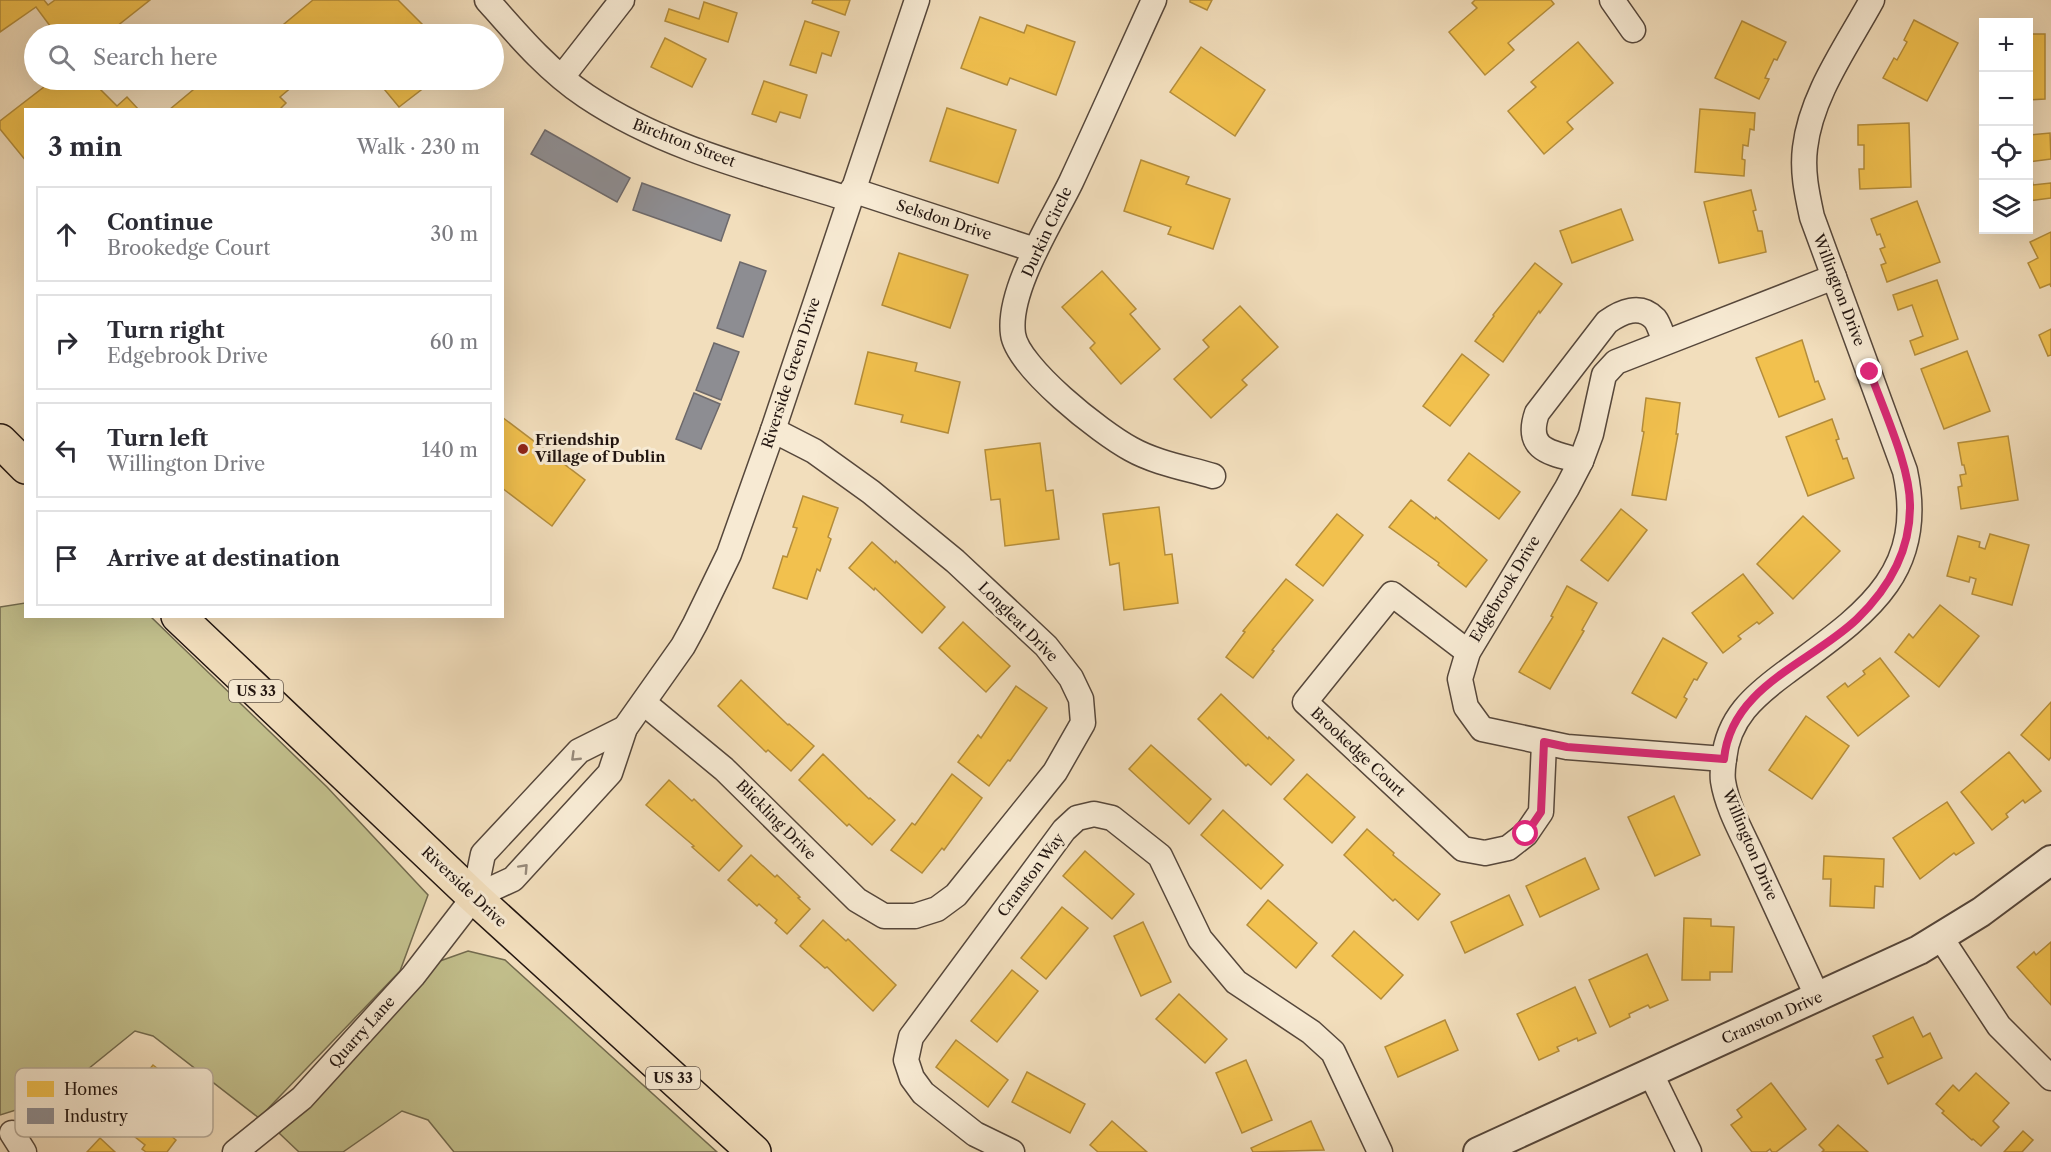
<!DOCTYPE html>
<meta charset="utf-8">
<style>
body{margin:0;font-family:"Libre Caslon Text",serif;background:#f2f2f3;color:#2b2b33}
.controls{position:absolute;right:18px;top:18px;display:grid;overflow:hidden;border-radius:0px;box-shadow:0 6px 24px #0002}
.controls button{width:54px;height:54px;display:grid;place-items:center;padding:0;border:0;border-bottom:2px solid #e1e1e2;background:#fff;color:#2b2b33;font:30px sans-serif}
.stop{position:absolute;width:18px;height:18px;margin:-14px;border:4px solid #db2777;border-radius:50%;background:#fff}
.stop.end{background:#db2777;border-color:#fff;box-shadow:0 2px 6px #0008}
.list{margin:0;padding:0;list-style:none}
h2{display:flex;justify-content:space-between;align-items:center;height:78px;margin:0;padding:0 24px;font-size:26px}
h2 small{font-size:20px;font-weight:400;color:#7c7c81}
.list li{display:grid;grid-template-columns:39px 1fr auto;gap:18px;align-items:center;box-sizing:border-box;height:96px;margin:0 12px 12px;padding:0 12px;border:2px solid #e1e1e2;border-radius:0px}
.list b{display:block;font-size:22px;white-space:nowrap}
.list p{margin:0;font-size:20px;white-space:nowrap;color:#7c7c81}
.list em{font-size:20px;font-style:normal;color:#7c7c81}
.icon{flex:none;width:33px;height:33px;fill:none;stroke:currentColor;stroke-width:2;stroke-linecap:round;stroke-linejoin:round}
.map{position:relative;flex:none;width:2051px;height:1152px;overflow:hidden}
.search{position:absolute;background:#fff;box-shadow:0 6px 24px #0002;left:24px;top:24px;width:480px;height:66px;display:flex;align-items:center;gap:15px;box-sizing:border-box;padding:0 21px;border-radius:33px;color:#7c7c81;font-size:22px}
.panel{position:absolute;background:#fff;box-shadow:0 6px 24px #0002;left:24px;top:108px;width:480px;height:510px;border-radius:0px}
.map>svg:first-child{display:block}
</style>
<div class="map">
<svg width="2051" height="1152" viewBox="0 0 2051 1152">
<rect width="100%" height="100%" fill="#f2debc"/>
<filter id="stains"><feTurbulence type="fractalNoise" baseFrequency=".00333" numOctaves="4"/><feColorMatrix values="0 0 0 0 .2 0 0 0 0 .09 0 0 0 0 .02 0 0 0 .5 -.17"/></filter>
<radialGradient id="worn" r=".72"><stop offset=".6" stop-color="#630" stop-opacity="0"/><stop offset="1" stop-color="#630" stop-opacity=".3"/></radialGradient>
<g fill="#c2bf8c" stroke="#726a4e" stroke-width="1.5">
<path d="M 25,603 L 26,616 L 151,617 L 327,787 L 428,895 L 400,971 L 259,1118 L 153,1036 L 135,1031 L 51,1099 L 0,1115 L 0,607 Z"/>
<path d="M 468,951 L 505,960 L 717,1152 L 454,1152 L 428,1120 L 402,1111 L 343,1152 L 299,1152 L 279,1133 L 365,1044 L 440,961 Z"/>
</g>
<g fill="#f2c14e" stroke="#b48d3b" stroke-width="1.5">
<path d="M 0,0 L 44,0 L 48,5 L 55,0 L 150,0 L 107,34 L 56,34 L 36,7 L 0,32 Z"/>
<path d="M 313,0 L 398,0 L 429,31 L 436,26 L 443,34 L 272,34 Z"/>
<path d="M 813,0 L 850,0 L 845,15 L 812,3 Z"/>
<path d="M 1190,0 L 1212,0 L 1207,10 L 1190,2 Z"/>
<path d="M 1475,0 L 1551,0 L 1554,4 L 1508,43 L 1514,50 L 1485,75 L 1449,32 L 1477,8 L 1472,3 Z"/>
<path d="M 704,2 L 737,13 L 728,42 L 665,21 L 669,9 L 699,19 Z"/>
<path d="M 980,17 L 1024,33 L 1027,25 L 1075,42 L 1056,95 L 1010,78 L 1007,85 L 961,68 Z"/>
<path d="M 1914,20 L 1958,43 L 1927,101 L 1883,78 L 1894,58 L 1897,60 L 1907,42 L 1904,40 Z"/>
<path d="M 805,21 L 839,32 L 831,56 L 822,53 L 816,73 L 790,65 Z"/>
<path d="M 1742,21 L 1786,42 L 1777,60 L 1774,59 L 1765,78 L 1769,79 L 1759,99 L 1715,78 Z"/>
<path d="M 2028,34 L 2045,34 L 2045,99 L 2028,100 Z"/>
<path d="M 665,38 L 706,59 L 692,87 L 651,67 Z"/>
<path d="M 1578,42 L 1613,83 L 1567,122 L 1573,129 L 1544,154 L 1508,111 L 1536,87 L 1531,82 Z"/>
<path d="M 1201,47 L 1265,90 L 1235,136 L 1170,92 Z"/>
<path d="M 53,80 L 104,80 L 107,84 L 100,89 L 117,106 L 127,97 L 139,110 L 26,110 L 26,161 L 0,129 L 0,121 Z"/>
<path d="M 205,80 L 300,80 L 280,97 L 286,103 L 279,110 L 169,110 Z"/>
<path d="M 391,80 L 434,80 L 399,107 L 384,89 L 394,83 Z"/>
<path d="M 764,81 L 807,95 L 800,118 L 780,112 L 776,122 L 752,114 Z"/>
<path d="M 947,108 L 1016,130 L 998,183 L 930,161 Z"/>
<path d="M 1700,109 L 1755,113 L 1754,130 L 1750,129 L 1748,146 L 1743,145 L 1742,159 L 1745,160 L 1744,176 L 1695,172 Z"/>
<path d="M 1909,123 L 1911,187 L 1860,189 L 1859,169 L 1864,169 L 1864,145 L 1858,145 L 1858,125 Z"/>
<path d="M 2050,133 L 2051,159 L 2028,162 L 2028,135 Z"/>
<path d="M 1141,160 L 1189,177 L 1186,184 L 1230,199 L 1213,249 L 1168,234 L 1171,227 L 1124,211 Z"/>
<path d="M 2028,174 L 2031,174 L 2033,185 L 2051,183 L 2051,198 L 2028,201 Z"/>
<path d="M 1751,190 L 1756,210 L 1753,211 L 1758,231 L 1762,231 L 1766,252 L 1719,263 L 1704,202 Z"/>
<path d="M 1917,201 L 1940,262 L 1887,282 L 1881,265 L 1886,263 L 1880,249 L 1885,247 L 1880,234 L 1877,235 L 1871,219 Z"/>
<path d="M 1621,209 L 1633,240 L 1572,263 L 1560,231 Z"/>
<path d="M 2051,232 L 2051,287 L 2050,284 L 2040,288 L 2028,263 L 2038,258 L 2030,242 Z"/>
<path d="M 899,253 L 968,275 L 950,328 L 882,305 Z"/>
<path d="M 1535,263 L 1562,284 L 1540,313 L 1539,311 L 1503,362 L 1475,341 L 1494,316 L 1493,315 Z"/>
<path d="M 1102,271 L 1136,309 L 1130,314 L 1160,349 L 1121,384 L 1090,348 L 1095,343 L 1062,307 Z"/>
<path d="M 1937,280 L 1958,339 L 1915,355 L 1910,341 L 1923,336 L 1912,305 L 1898,310 L 1893,295 Z"/>
<path d="M 1240,306 L 1278,347 L 1242,380 L 1247,385 L 1211,418 L 1174,379 L 1209,347 L 1203,340 Z"/>
<path d="M 2051,329 L 2051,355 L 2048,356 L 2039,335 Z"/>
<path d="M 1802,340 L 1815,382 L 1818,381 L 1825,399 L 1779,417 L 1756,358 Z"/>
<path d="M 1967,351 L 1990,411 L 1944,429 L 1921,369 Z"/>
<path d="M 868,352 L 917,363 L 915,371 L 960,382 L 948,433 L 901,422 L 903,415 L 855,404 Z"/>
<path d="M 1462,354 L 1489,375 L 1450,426 L 1423,406 Z"/>
<path d="M 1646,398 L 1680,403 L 1676,434 L 1678,434 L 1666,500 L 1632,495 L 1644,432 L 1642,431 Z"/>
<path d="M 502,417 L 585,480 L 552,526 L 502,488 Z"/>
<path d="M 1832,419 L 1839,439 L 1836,440 L 1843,459 L 1847,458 L 1854,478 L 1808,496 L 1786,437 Z"/>
<path d="M 2008,436 L 2018,500 L 1961,509 L 1958,487 L 1962,486 L 1960,475 L 1966,474 L 1964,465 L 1962,465 L 1958,443 Z"/>
<path d="M 1040,443 L 1046,491 L 1053,490 L 1059,539 L 1005,546 L 1000,499 L 991,500 L 985,450 Z"/>
<path d="M 1469,453 L 1520,492 L 1499,519 L 1448,480 Z"/>
<path d="M 803,496 L 838,508 L 828,537 L 831,539 L 820,571 L 817,569 L 807,599 L 773,588 L 783,556 L 787,557 L 797,528 L 793,527 Z"/>
<path d="M 1411,500 L 1435,519 L 1436,517 L 1487,560 L 1466,587 L 1438,565 L 1439,563 L 1389,527 Z"/>
<path d="M 1159,507 L 1165,555 L 1172,554 L 1178,603 L 1124,610 L 1119,563 L 1110,565 L 1103,514 Z"/>
<path d="M 1621,509 L 1647,530 L 1608,581 L 1581,560 Z"/>
<path d="M 1337,514 L 1363,535 L 1323,586 L 1296,565 Z"/>
<path d="M 1803,516 L 1840,551 L 1793,599 L 1757,564 Z"/>
<path d="M 1990,534 L 2029,545 L 2012,605 L 1972,594 L 1976,579 L 1970,577 L 1969,582 L 1947,576 L 1958,536 L 1980,542 L 1979,547 L 1985,549 Z"/>
<path d="M 872,542 L 895,563 L 896,561 L 945,607 L 922,633 L 875,588 L 874,590 L 849,568 Z"/>
<path d="M 1743,574 L 1773,613 L 1759,624 L 1757,622 L 1738,636 L 1741,639 L 1723,653 L 1692,613 Z"/>
<path d="M 1286,579 L 1313,600 L 1272,650 L 1274,651 L 1253,678 L 1226,657 L 1245,632 L 1243,631 Z"/>
<path d="M 1567,586 L 1597,603 L 1582,630 L 1584,631 L 1550,689 L 1519,672 L 1553,617 L 1551,616 Z"/>
<path d="M 1940,605 L 1979,636 L 1939,687 L 1895,652 L 1909,634 L 1913,638 Z"/>
<path d="M 963,622 L 1010,666 L 986,692 L 939,648 Z"/>
<path d="M 1663,638 L 1707,663 L 1697,680 L 1694,679 L 1684,697 L 1687,699 L 1676,718 L 1632,693 Z"/>
<path d="M 1880,658 L 1909,696 L 1858,736 L 1827,697 L 1845,683 L 1848,687 L 1865,674 L 1863,671 Z"/>
<path d="M 741,680 L 788,725 L 789,724 L 814,746 L 791,771 L 768,750 L 766,752 L 718,706 Z"/>
<path d="M 1016,686 L 1047,708 L 1010,761 L 1008,760 L 989,786 L 958,762 L 978,735 L 981,738 Z"/>
<path d="M 1221,694 L 1268,739 L 1269,737 L 1294,760 L 1271,785 L 1248,764 L 1246,766 L 1198,719 Z"/>
<path d="M 2051,702 L 2051,757 L 2049,760 L 2021,735 Z"/>
<path d="M 1806,716 L 1849,746 L 1812,799 L 1769,770 Z"/>
<path d="M 1151,745 L 1211,799 L 1189,824 L 1129,769 Z"/>
<path d="M 2009,752 L 2041,791 L 2025,803 L 2023,800 L 2006,814 L 2008,817 L 1992,830 L 1961,792 Z"/>
<path d="M 823,754 L 869,799 L 870,798 L 895,820 L 872,845 L 849,824 L 847,826 L 799,780 Z"/>
<path d="M 952,774 L 982,798 L 944,850 L 942,848 L 922,873 L 891,850 L 912,823 L 915,825 Z"/>
<path d="M 1307,774 L 1355,817 L 1332,843 L 1284,799 Z"/>
<path d="M 669,780 L 692,801 L 694,799 L 742,846 L 719,871 L 692,847 L 694,846 L 646,805 Z"/>
<path d="M 1674,796 L 1700,855 L 1655,876 L 1628,817 Z"/>
<path d="M 1947,802 L 1974,843 L 1956,855 L 1954,853 L 1920,879 L 1893,838 Z"/>
<path d="M 1223,810 L 1283,865 L 1261,889 L 1201,835 Z"/>
<path d="M 1367,829 L 1394,853 L 1393,855 L 1440,894 L 1418,920 L 1395,899 L 1393,901 L 1344,855 Z"/>
<path d="M 1085,851 L 1134,894 L 1112,919 L 1063,876 Z"/>
<path d="M 751,855 L 775,877 L 777,875 L 800,897 L 798,898 L 810,909 L 787,934 L 775,923 L 777,920 L 759,904 L 757,906 L 728,880 Z"/>
<path d="M 1824,856 L 1884,859 L 1883,887 L 1875,886 L 1874,908 L 1830,906 L 1831,879 L 1823,879 Z"/>
<path d="M 1585,858 L 1599,889 L 1540,917 L 1526,886 Z"/>
<path d="M 1509,895 L 1523,925 L 1465,953 L 1451,922 Z"/>
<path d="M 1268,900 L 1317,943 L 1296,968 L 1247,925 Z"/>
<path d="M 1062,907 L 1088,928 L 1046,979 L 1021,958 Z"/>
<path d="M 1684,918 L 1711,919 L 1711,926 L 1734,927 L 1732,972 L 1710,972 L 1710,980 L 1682,980 Z"/>
<path d="M 823,920 L 846,941 L 848,939 L 896,985 L 873,1011 L 827,967 L 825,968 L 800,946 Z"/>
<path d="M 1143,922 L 1171,982 L 1141,996 L 1114,936 Z"/>
<path d="M 1354,931 L 1403,975 L 1381,999 L 1332,956 Z"/>
<path d="M 2051,942 L 2051,1005 L 2017,967 L 2034,952 L 2036,955 Z"/>
<path d="M 1647,954 L 1668,1000 L 1650,1008 L 1648,1005 L 1629,1014 L 1630,1017 L 1610,1027 L 1589,980 Z"/>
<path d="M 1012,970 L 1038,991 L 997,1042 L 971,1021 Z"/>
<path d="M 1575,987 L 1596,1033 L 1578,1041 L 1577,1038 L 1557,1047 L 1559,1051 L 1539,1060 L 1517,1014 Z"/>
<path d="M 1179,994 L 1227,1039 L 1205,1063 L 1156,1019 Z"/>
<path d="M 1913,1017 L 1923,1037 L 1930,1033 L 1942,1058 L 1888,1084 L 1876,1060 L 1883,1057 L 1873,1036 Z"/>
<path d="M 1445,1020 L 1458,1050 L 1398,1077 L 1385,1047 Z"/>
<path d="M 956,1040 L 1008,1080 L 988,1107 L 936,1067 Z"/>
<path d="M 1246,1060 L 1272,1120 L 1242,1133 L 1216,1073 Z"/>
<path d="M 153,1065 L 180,1086 L 150,1122 L 157,1128 L 159,1126 L 176,1140 L 167,1152 L 146,1152 L 142,1149 L 145,1145 L 101,1110 L 112,1097 L 121,1104 Z"/>
<path d="M 1027,1072 L 1085,1104 L 1070,1133 L 1012,1102 Z"/>
<path d="M 1976,1073 L 2009,1103 L 1993,1121 L 1999,1127 L 1981,1146 L 1973,1139 L 1972,1140 L 1942,1113 L 1944,1111 L 1936,1104 L 1953,1085 L 1959,1091 Z"/>
<path d="M 1771,1083 L 1806,1129 L 1776,1152 L 1772,1152 L 1770,1149 L 1766,1152 L 1752,1152 L 1731,1125 L 1742,1117 L 1737,1110 Z"/>
<path d="M 1112,1121 L 1147,1152 L 1098,1152 L 1090,1145 Z"/>
<path d="M 1311,1121 L 1324,1150 L 1253,1152 L 1251,1148 Z"/>
<path d="M 1838,1125 L 1868,1152 L 1822,1152 L 1824,1150 L 1819,1145 Z"/>
<path d="M 2023,1131 L 2033,1140 L 2022,1152 L 2004,1152 Z"/>
<path d="M 100,1138 L 115,1152 L 87,1152 Z"/>
</g>
<g fill="#8d8d92" stroke="#6d696b" stroke-width="1.5">
<path d="M 545,130 L 630,178 L 617,202 L 531,154 Z"/>
<path d="M 642,183 L 730,215 L 721,241 L 633,210 Z"/>
<path d="M 740,262 L 766,271 L 743,337 L 717,328 Z"/>
<path d="M 714,343 L 739,352 L 721,400 L 696,390 Z"/>
<path d="M 694,393 L 720,404 L 701,449 L 676,439 Z"/>
</g>
<g fill="none" stroke-linecap="round" stroke-linejoin="round">
<g stroke="#56473b" stroke-width="27">
<g id="minor">
<path d="M 487,0 C 517,34 547,70 586,96 C 665,149 759,171 849,199"/>
<path d="M 1154,0 C 1126,61 1099,122 1071,182 C 1052,221 1007,290 1013,334 C 1017,367 1101,433 1131,449 C 1156,463 1186,468 1213,476"/>
<path d="M 1612,0 L 1633,30"/>
<path d="M 562,77 L 622,0"/>
<path d="M 852,190 L 1035,250"/>
<path d="M 1581,461 C 1552,453 1524,451 1537,413 L 1607,322 C 1621,312 1640,303 1655,319 C 1659,324 1662,335 1665,342"/>
<path d="M 1468,652 L 1392,594 L 1305,702 L 1463,849 L 1485,853 L 1508,848 L 1526,834 L 1541,812 L 1544,743"/>
<path d="M 644,703 L 724,769 L 857,900 L 884,916 L 915,916 L 937,909 L 956,895 L 1055,772 L 1083,723 L 1081,699 L 1071,678 L 1046,646 L 955,561 L 871,492 L 814,451 L 773,430"/>
<path d="M 1724,759 L 1567,747 L 1482,729 L 1466,707 L 1460,679 L 1468,652 L 1567,488 L 1581,461 L 1591,434 L 1604,375 L 1616,362 L 1834,277"/>
<path d="M 474,897 L 513,879 L 610,773 L 625,728 L 683,646 L 695,624 L 729,554 L 773,430 L 917,0"/>
<path d="M 1941,938 L 1999,1026 L 2051,1078"/>
<path d="M 1818,998 C 1796,951 1775,904 1753,857 C 1742,833 1727,807 1723,781 C 1722,774 1723,766 1724,759 C 1728,718 1754,696 1785,673 C 1860,617 1928,577 1905,471 L 1812,217 C 1807,194 1802,172 1805,148 C 1811,95 1847,46 1872,0"/>
<path d="M 1651,1074 L 1689,1152"/>
<path d="M 12,1133 L 24,1152"/>
<path d="M 235,1152 L 302,1098 L 413,976 L 474,897 L 483,854 L 579,751 L 625,728"/>
<path d="M 1012,1152 L 975,1134 L 923,1093 L 912,1078 L 906,1060 L 911,1037 L 1064,830 L 1077,818 L 1094,814 L 1112,818 L 1160,856 L 1200,939 L 1236,982 L 1311,1032 L 1333,1052 L 1380,1152"/>
</g>
</g>
<g stroke="#56473b" stroke-width="32">
<path id="tertiary" d="M 1478,1152 L 1919,950 L 1981,912 L 2051,860"/>
</g>
<g stroke="#221510" stroke-width="36">
<g id="primary">
<path d="M 0,441 L 26,467"/>
<path d="M 178,616 L 474,897 L 754,1152"/>
</g>
</g>
<use href="#minor" stroke="#f7ead3" stroke-width="24"/>
<use href="#tertiary" stroke="#f7ead3" stroke-width="28"/>
<use href="#primary" stroke="#f2debc" stroke-width="33"/>
</g>
<defs><path id="oneway-chevron" d="M-2-3.5L2.5 0L-2 3.5" fill="none" stroke-width="1.6" stroke-linecap="round" stroke-linejoin="round" transform="scale(1.5)"/></defs>
<g stroke="#978a7b">
<use href="#oneway-chevron" transform="translate(575 757) rotate(136)"/>
<use href="#oneway-chevron" transform="translate(524 868) rotate(-47)"/>
</g>
<g fill="none" stroke-linecap="round" stroke-linejoin="round">
<path stroke="#db2777" stroke-width="8" d="M 1526,834 L 1541,812 L 1544,742 L 1567,747 L 1724,759 C 1731,686 1811,663 1857,619 C 1889,588 1910,552 1910,507 C 1911,468 1883,409 1870,372"/>
</g>
<circle fill="#8f2418" stroke="#f7ead3" stroke-width="2" cx="523" cy="449" r="6"/>
<g text-anchor="middle" stroke-width="6" stroke-linejoin="round" paint-order="stroke">
<g fill="#f7ead3" stroke="#62554a" stroke-width="1.5">
<rect x="229" y="680" width="54" height="22" rx="4.5"/>
<rect x="646" y="1067" width="54" height="22" rx="4.5"/>
</g>
<g font-size="14" font-weight="bold" fill="#221510">
<text x="256" y="696">US 33</text>
<text x="673" y="1083">US 33</text>
</g>
<g font-size="15" fill="#221510" stroke="#f7ead3">
<text transform="translate(684 143) rotate(21)" y="5">Birchton Street</text>
<text transform="translate(944 220) rotate(18)" y="5">Selsdon Drive</text>
<text transform="translate(1047 232) rotate(-65)" y="5">Durkin Circle</text>
<text transform="translate(1839 290) rotate(69)" y="5">Willington Drive</text>
<text transform="translate(791 373) rotate(-72)" y="5">Riverside Green Drive</text>
<text transform="translate(1505 589) rotate(-59)" y="5">Edgebrook Drive</text>
<text transform="translate(1018 622) rotate(45)" y="5">Longleat Drive</text>
<text transform="translate(1358 752) rotate(43)" y="5">Brookedge Court</text>
<text transform="translate(776 820) rotate(45)" y="5">Blickling Drive</text>
<text transform="translate(1750 845) rotate(67)" y="5">Willington Drive</text>
<text transform="translate(1031 875) rotate(-53)" y="5">Cranston Way</text>
<text transform="translate(464 887) rotate(43)" y="5">Riverside Drive</text>
<text transform="translate(1772 1018) rotate(-24)" y="5">Cranston Drive</text>
<text transform="translate(362 1032) rotate(-48)" y="5">Quarry Lane</text>
</g>
<g font-size="15" font-weight="bold" fill="#221510" stroke="#f7ead3" text-anchor="start">
<text x="535" y="445">Friendship<tspan x="535" dy="17">Village of Dublin</tspan></text>
</g>
</g>
<rect x="15" y="1068" width="198" height="69" rx="9" fill="#f7ead3" stroke="#b7aa98" stroke-width="1.5"/>
<rect x="27" y="1081" width="27" height="16" fill="#f2c14e"/>
<rect x="27" y="1108" width="27" height="16" fill="#8d8d92"/>
<g font-size="16" fill="#221510">
<text x="64" y="1095">Homes</text>
<text x="64" y="1122">Industry</text>
</g>
<rect width="100%" height="100%" filter="url(#stains)"/>
<rect width="100%" height="100%" fill="url(#worn)"/>
</svg>
<div class="controls">
<button>+</button>
<button>−</button>
<button><svg class="icon" aria-label="locate" viewBox="0 0 24 24"><circle cx="12" cy="12" r="6"/><path d="M12 2v4M12 18v4M2 12h4M18 12h4"/></svg></button>
<button><svg class="icon" aria-label="layers" viewBox="0 0 24 24"><path d="M12 4l9 5-9 5-9-5zM3 14l9 5 9-5"/></svg></button>
</div>
<div class="stop" style="left:1526px;top:834px"></div>
<div class="stop end" style="left:1870px;top:372px"></div>
<div class="search"><svg class="icon" aria-label="search" viewBox="0 0 24 24"><circle cx="10" cy="10" r="6"/><path d="M15 15l6 6"/></svg>Search here</div>
<section class="panel">
<h2>3 min<small>Walk · 230 m</small></h2>
<ul class="list">
<li><svg class="icon" aria-label="ahead" viewBox="0 0 24 24"><path d="M12 20V5M6 11l6-6 6 6"/></svg><div><b>Continue</b><p>Brookedge Court</p></div><em>30 m</em></li>
<li><svg class="icon" aria-label="right" viewBox="0 0 24 24"><path d="M7 20v-9h11M14 6l5 5-5 5"/></svg><div><b>Turn right</b><p>Edgebrook Drive</p></div><em>60 m</em></li>
<li><svg class="icon" aria-label="left" viewBox="0 0 24 24"><path d="M17 20v-9H6M10 6l-5 5 5 5"/></svg><div><b>Turn left</b><p>Willington Drive</p></div><em>140 m</em></li>
<li><svg class="icon" aria-label="arrive" viewBox="0 0 24 24"><path d="M6 21V4h12l-3 4 3 4H6"/></svg><div><b>Arrive at destination</b></div></li>
</ul>
</section>
</div>
